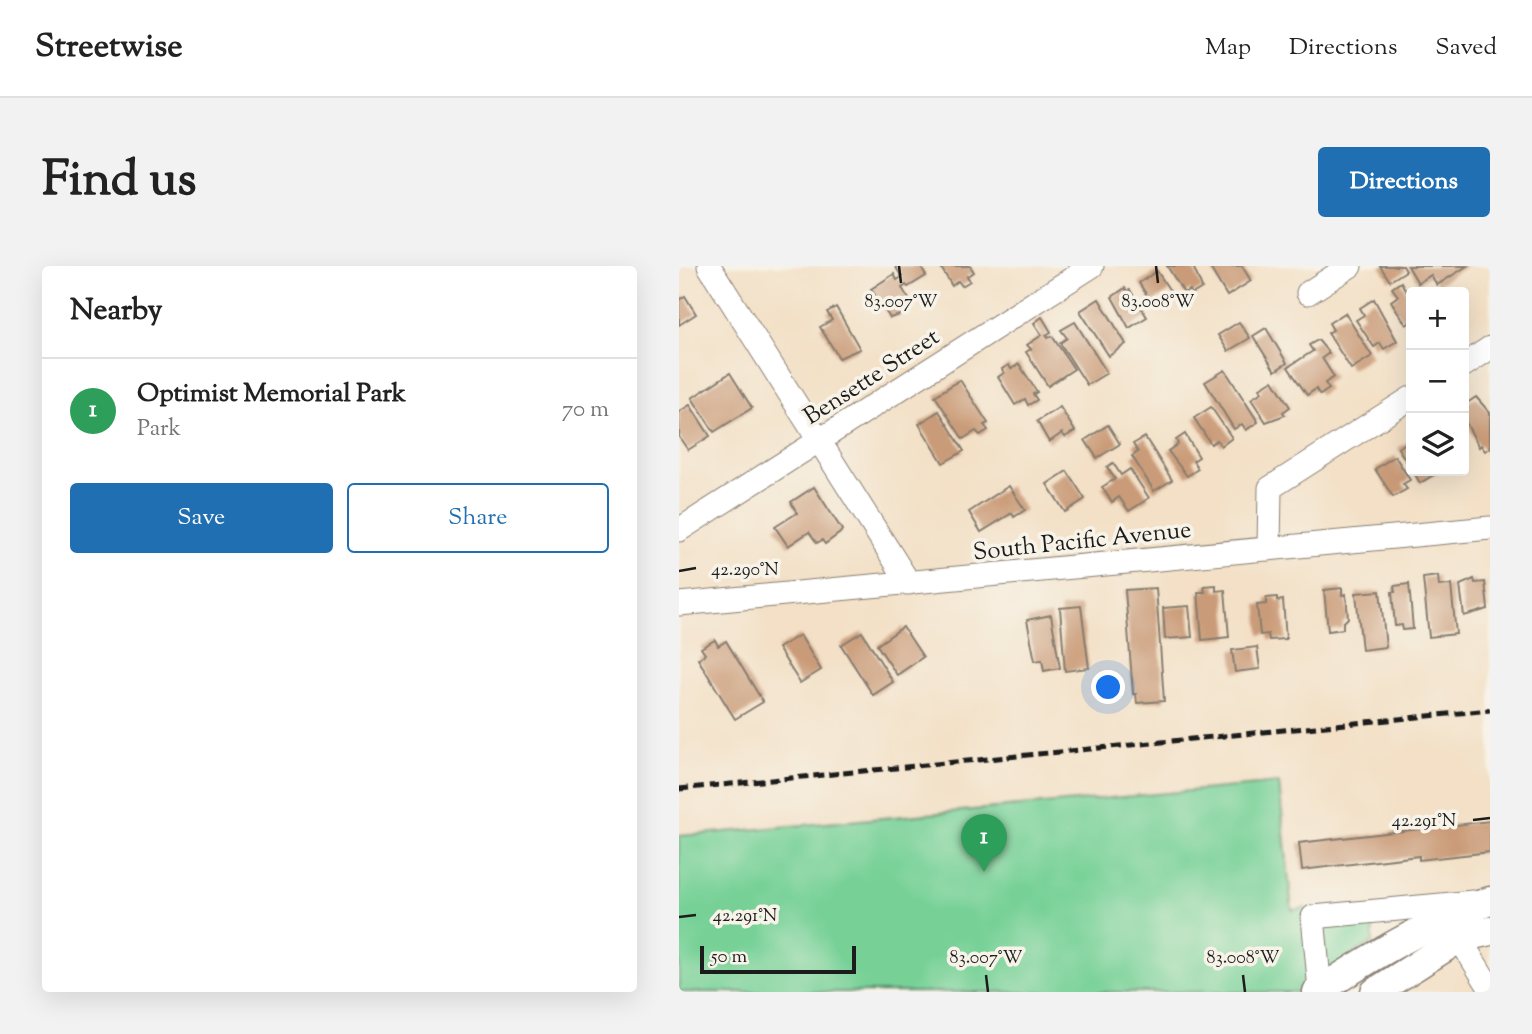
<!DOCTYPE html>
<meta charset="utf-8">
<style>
body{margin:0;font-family:"Sorts Mill Goudy",serif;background:#f2f2f2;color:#222}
.controls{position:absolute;right:21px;top:21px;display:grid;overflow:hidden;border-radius:7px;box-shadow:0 7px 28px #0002}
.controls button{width:63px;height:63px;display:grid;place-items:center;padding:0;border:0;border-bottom:2px solid #e0e0e0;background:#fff;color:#222;font:35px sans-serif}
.scale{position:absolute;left:21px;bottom:18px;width:156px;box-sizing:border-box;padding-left:7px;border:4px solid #1c1c1c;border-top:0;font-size:19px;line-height:24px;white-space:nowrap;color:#1c1c1c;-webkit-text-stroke:5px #f7f3e8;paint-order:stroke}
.you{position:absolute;left:430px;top:422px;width:24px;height:24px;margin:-18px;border:5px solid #fff;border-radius:50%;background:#1a73e8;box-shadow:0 0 0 10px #1a73e833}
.badge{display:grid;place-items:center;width:46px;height:46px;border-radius:50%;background:#1f6fb2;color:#fff;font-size:23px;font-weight:700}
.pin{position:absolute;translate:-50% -58px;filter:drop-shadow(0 2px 4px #0008)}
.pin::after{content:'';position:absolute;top:37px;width:24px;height:21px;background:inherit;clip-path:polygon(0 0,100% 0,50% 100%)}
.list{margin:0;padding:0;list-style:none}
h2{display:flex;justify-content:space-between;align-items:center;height:91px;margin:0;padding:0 28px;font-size:30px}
h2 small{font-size:23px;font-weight:400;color:#767676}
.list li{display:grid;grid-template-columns:46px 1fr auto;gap:21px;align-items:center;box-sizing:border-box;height:105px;padding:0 28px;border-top:2px solid #e0e0e0}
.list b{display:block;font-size:26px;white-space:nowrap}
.list p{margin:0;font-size:23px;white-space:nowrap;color:#767676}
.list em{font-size:23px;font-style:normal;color:#767676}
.actions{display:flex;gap:14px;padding:21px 28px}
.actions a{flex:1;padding:16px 0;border:2px solid #1f6fb2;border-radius:7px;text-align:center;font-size:24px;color:#1f6fb2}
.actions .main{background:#1f6fb2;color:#fff}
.icon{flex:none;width:38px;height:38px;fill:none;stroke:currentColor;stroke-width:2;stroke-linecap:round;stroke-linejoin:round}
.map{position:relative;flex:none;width:811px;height:726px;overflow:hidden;border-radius:7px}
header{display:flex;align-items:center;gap:42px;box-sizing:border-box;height:98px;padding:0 35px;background:#fff;border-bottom:2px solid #e0e0e0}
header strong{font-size:33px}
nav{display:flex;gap:38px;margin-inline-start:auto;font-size:24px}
.intro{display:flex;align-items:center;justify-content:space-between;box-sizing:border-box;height:168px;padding:0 42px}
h1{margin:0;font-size:49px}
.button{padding:18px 32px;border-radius:7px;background:#1f6fb2;color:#fff;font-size:24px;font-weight:700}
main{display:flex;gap:42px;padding:0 42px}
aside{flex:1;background:#fff;border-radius:7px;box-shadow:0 7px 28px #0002}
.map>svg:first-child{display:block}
</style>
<header>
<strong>Streetwise</strong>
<nav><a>Map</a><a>Directions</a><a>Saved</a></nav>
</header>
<div class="intro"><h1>Find us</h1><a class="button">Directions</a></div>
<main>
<aside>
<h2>Nearby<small></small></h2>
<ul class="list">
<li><span class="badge" style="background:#2e9e5b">1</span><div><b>Optimist Memorial Park</b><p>Park</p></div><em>70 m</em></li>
</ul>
<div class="actions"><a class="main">Save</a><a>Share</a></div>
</aside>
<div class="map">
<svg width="811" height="726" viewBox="0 0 811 726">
<rect width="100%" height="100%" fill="#f7f3e8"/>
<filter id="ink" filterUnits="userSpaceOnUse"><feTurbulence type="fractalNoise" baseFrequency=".0143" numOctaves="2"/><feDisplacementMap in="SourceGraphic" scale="14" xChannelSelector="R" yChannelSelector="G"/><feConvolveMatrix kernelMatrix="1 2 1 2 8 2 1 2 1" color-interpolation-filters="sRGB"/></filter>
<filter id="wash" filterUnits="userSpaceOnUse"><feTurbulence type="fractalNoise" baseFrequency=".00686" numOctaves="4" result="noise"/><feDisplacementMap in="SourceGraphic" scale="28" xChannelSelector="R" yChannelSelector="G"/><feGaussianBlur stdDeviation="1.57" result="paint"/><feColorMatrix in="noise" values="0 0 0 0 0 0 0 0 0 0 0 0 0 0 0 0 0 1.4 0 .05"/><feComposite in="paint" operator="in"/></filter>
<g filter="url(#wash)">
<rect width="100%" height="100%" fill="#f3e0c6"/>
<g fill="#77d197" stroke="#4a765a" stroke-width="2">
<path d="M 600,517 L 613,644 L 627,642 L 635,715 L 618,726 L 0,726 L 0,570 Z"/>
<path d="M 694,657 L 694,676 L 647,707 L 645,664 L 650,658 Z"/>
</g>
<g id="blocks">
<g fill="#ca9b78">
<path d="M 216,0 L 241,0 L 247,10 L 229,21 L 227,19 L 223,22 L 233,38 L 226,43 L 228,47 L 211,52 L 192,23 L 215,8 L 218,14 L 223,11 Z"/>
<path d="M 261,0 L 291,0 L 295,6 L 288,10 L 291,15 L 283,20 L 279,15 L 273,20 Z"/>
<path d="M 488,0 L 514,0 L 523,22 L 513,28 L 511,24 L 505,27 Z"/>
<path d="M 530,0 L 563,0 L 572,15 L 548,30 Z"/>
<path d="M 701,0 L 724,0 L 727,5 L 711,15 Z"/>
<path d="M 729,0 L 788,0 L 758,19 L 752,9 L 739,17 Z"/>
<path d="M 478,5 L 491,25 L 473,37 L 460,17 Z"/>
<path d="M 722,16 L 727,25 L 733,21 L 736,26 L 732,26 L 732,56 L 727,59 L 712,35 L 719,30 L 713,22 Z"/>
<path d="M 446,22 L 448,25 L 451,24 L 468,51 L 450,62 L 433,31 Z"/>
<path d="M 6,30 L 17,48 L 0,59 L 0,34 Z"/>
<path d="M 420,33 L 447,78 L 430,90 L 401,45 Z"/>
<path d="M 695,33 L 718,75 L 705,83 L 701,77 L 695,81 L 677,54 L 685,49 L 681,42 Z"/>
<path d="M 157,41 L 181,83 L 160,92 L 141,61 L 153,54 L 148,46 Z"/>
<path d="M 666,47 L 693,90 L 672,103 L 649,67 L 654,64 L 650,57 Z"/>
<path d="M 363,51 L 372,66 L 367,69 L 369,72 L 373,70 L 395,103 L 369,120 L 347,86 L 352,83 L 348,79 L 363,69 L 355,57 Z"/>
<path d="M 396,56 L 428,107 L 408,119 L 381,77 L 388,72 L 382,64 Z"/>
<path d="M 560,56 L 571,72 L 549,85 L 539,69 Z"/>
<path d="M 587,62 L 608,97 L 596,105 L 574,70 Z"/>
<path d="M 639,74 L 650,87 L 643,92 L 655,111 L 646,117 L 650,123 L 641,129 L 637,123 L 628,129 L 609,101 L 634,85 L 630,79 Z"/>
<path d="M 340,98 L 358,126 L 354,128 L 358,134 L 349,139 L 346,133 L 336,139 L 319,111 L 325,107 L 323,103 L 330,99 L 332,103 Z"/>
<path d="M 546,104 L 579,156 L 567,164 L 563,158 L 555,163 L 526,116 Z"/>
<path d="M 51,107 L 73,142 L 35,166 L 13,132 Z"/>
<path d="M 281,114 L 309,157 L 305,159 L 309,164 L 301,169 L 297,165 L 284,173 L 256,130 Z"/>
<path d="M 594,114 L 611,141 L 604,146 L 606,149 L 587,156 L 572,133 L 583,126 L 581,122 Z"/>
<path d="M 797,131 L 811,147 L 811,182 L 806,185 L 802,179 L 800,181 L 785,153 L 785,139 Z"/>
<path d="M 11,139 L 31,170 L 9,184 L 0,171 L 0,146 Z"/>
<path d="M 381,141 L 396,165 L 386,171 L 383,167 L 370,176 L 358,155 Z"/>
<path d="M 532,141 L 553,172 L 542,180 L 538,174 L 532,178 L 515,152 Z"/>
<path d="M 260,145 L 285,185 L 264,197 L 240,158 Z"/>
<path d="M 429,159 L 441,178 L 418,192 L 406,174 Z"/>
<path d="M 506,168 L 520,191 L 514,195 L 519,203 L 508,210 L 489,185 L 499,178 L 497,174 Z"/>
<path d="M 466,171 L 493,214 L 475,225 L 453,190 L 459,186 L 454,178 Z"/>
<path d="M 732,174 L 732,203 L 719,182 Z"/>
<path d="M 716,190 L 731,214 L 724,218 L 728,223 L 714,231 L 696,203 Z"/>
<path d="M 434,197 L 442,209 L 451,203 L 470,232 L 450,245 L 440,231 L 433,236 L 423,221 L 436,213 L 428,201 Z"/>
<path d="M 388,205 L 406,233 L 386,246 L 368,218 Z"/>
<path d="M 734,205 L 761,205 L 741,217 Z"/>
<path d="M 330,220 L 346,244 L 335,251 L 333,247 L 302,266 L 290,246 Z"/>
<path d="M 135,221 L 163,264 L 161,267 L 146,278 L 143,274 L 138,277 L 130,266 L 109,280 L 96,261 L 118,247 L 112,236 Z"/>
<path d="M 759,310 L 760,320 L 772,319 L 777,368 L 750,371 L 744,312 Z"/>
<path d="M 795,313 L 796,317 L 806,316 L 809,343 L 785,350 L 781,319 Z"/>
<path d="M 730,318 L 734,363 L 724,364 L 723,359 L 716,360 L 713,326 L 716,326 L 715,320 Z"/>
<path d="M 537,319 L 537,325 L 546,324 L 550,371 L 523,374 L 519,326 L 526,326 L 525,320 Z"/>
<path d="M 477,322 L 485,435 L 458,437 L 457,428 L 454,428 L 446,324 Z"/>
<path d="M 663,322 L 663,329 L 667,328 L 669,352 L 664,357 L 664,363 L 649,365 L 645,324 Z"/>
<path d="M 701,325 L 707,381 L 683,384 L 677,327 Z"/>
<path d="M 598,331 L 598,335 L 604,334 L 607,373 L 590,374 L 589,368 L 581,369 L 578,339 L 587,338 L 587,332 Z"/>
<path d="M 402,340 L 410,402 L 386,405 L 381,342 Z"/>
<path d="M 510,340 L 513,371 L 486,373 L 484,342 Z"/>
<path d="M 372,349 L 381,402 L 365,405 L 363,394 L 356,395 L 348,354 Z"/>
<path d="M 224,361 L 244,391 L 218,409 L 198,379 Z"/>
<path d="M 183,366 L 214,416 L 194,429 L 162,379 Z"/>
<path d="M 121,369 L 142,404 L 121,417 L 99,382 Z"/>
<path d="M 36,374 L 39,380 L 47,375 L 84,436 L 56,453 L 19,393 L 26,388 L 22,382 Z"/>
<path d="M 578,381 L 581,403 L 556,406 L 553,384 Z"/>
<path d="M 811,555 L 811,586 L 740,594 L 740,590 L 623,604 L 620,577 Z"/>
</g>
</g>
</g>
<g filter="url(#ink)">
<use href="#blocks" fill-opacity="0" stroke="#887e71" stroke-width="2"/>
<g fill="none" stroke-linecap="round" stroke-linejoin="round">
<g stroke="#887e71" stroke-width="25">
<g id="minor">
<path d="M 30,0 L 230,317"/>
<path d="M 629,27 L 671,0"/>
<path d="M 785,99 L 811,82"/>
<path d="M 0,264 L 413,0"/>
<path d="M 590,283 L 591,222 L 732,132"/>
<path d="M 0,338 L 811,262"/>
<path d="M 772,659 L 811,722"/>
<path d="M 641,724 L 634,651 L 794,636"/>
</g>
</g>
<g stroke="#887e71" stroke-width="31">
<g id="major">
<path d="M 638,726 C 694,690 747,657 811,635"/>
<path d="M 696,726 L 781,672 L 811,665"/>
</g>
</g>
<use href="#minor" stroke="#fff" stroke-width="23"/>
<use href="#major" stroke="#fff" stroke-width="28"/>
<path stroke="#1c1c1c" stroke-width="5" stroke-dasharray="10 5" stroke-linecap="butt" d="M 0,523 L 811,444"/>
</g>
</g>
<path fill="none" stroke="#1c1c1c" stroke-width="2.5" d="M 220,0 L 222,17M 477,0 L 479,17M 0,305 L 17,302M 794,554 L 811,552M 0,651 L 17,649M 307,709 L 309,726M 564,709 L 566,726"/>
<g text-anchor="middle" stroke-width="7" stroke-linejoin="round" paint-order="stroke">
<g font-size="24" fill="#1c1c1c" stroke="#f7f3e8">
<text transform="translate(192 110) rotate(-33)" y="8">Bensette Street</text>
<text transform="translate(403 274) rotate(-6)" y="8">South Pacific Avenue</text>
</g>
</g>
<g font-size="18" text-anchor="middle" fill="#1c1c1c" stroke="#f7f3e8" stroke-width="7" stroke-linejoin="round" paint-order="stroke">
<text x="222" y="41">83.007°W</text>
<text x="479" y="41">83.008°W</text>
<text x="66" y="309">42.290°N</text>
<text x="745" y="560">42.291°N</text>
<text x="66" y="655">42.291°N</text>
<text x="307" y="697">83.007°W</text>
<text x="564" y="697">83.008°W</text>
</g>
</svg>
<div class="controls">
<button>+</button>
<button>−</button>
<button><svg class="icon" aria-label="layers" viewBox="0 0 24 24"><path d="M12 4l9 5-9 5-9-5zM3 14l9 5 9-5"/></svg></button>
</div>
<div class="scale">50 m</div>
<div class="you"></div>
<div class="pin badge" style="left:305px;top:606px;background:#2e9e5b">1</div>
</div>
</main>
